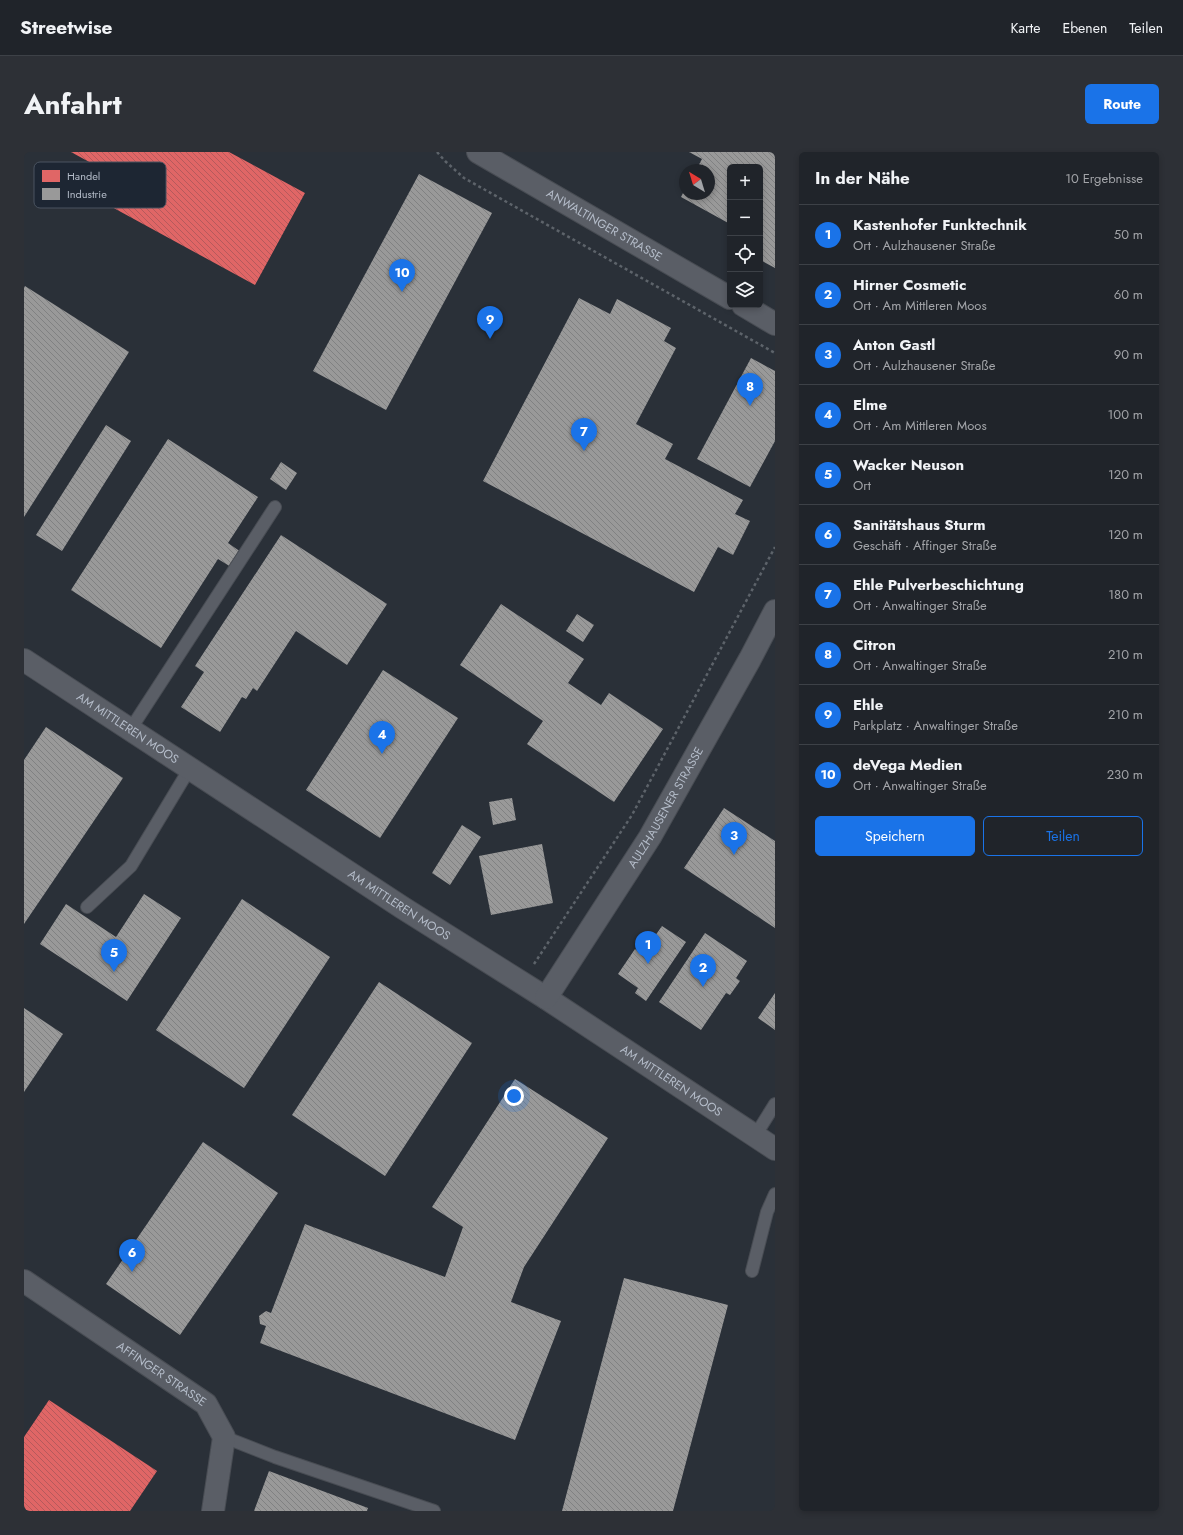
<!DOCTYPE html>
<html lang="de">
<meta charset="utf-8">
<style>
body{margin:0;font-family:Jost,sans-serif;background:#2d3036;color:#f1f3f6}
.controls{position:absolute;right:12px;top:12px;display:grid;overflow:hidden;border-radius:6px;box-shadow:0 2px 6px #0003}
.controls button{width:36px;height:36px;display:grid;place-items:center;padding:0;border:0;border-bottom:1px solid #3d4147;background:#20242a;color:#f1f3f6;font:20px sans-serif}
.compass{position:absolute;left:655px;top:12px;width:36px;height:36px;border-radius:50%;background:#20242a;box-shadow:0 2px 6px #0003;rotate:322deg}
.you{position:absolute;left:490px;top:944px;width:14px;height:14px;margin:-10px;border:3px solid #fff;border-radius:50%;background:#1a73e8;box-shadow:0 0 0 6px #1a73e833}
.badge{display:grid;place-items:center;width:26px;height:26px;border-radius:50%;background:#1a73e8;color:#fff;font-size:13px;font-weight:700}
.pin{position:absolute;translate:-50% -33px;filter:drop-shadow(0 1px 2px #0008)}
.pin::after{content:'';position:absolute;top:21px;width:14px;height:12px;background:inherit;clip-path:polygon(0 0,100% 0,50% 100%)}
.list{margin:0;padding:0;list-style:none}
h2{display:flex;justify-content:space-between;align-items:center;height:52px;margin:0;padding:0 16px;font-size:17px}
h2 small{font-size:13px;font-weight:400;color:#a2a4a8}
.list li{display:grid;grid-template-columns:26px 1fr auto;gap:12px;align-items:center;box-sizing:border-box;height:60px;padding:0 16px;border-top:1px solid #3d4147}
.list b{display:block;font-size:15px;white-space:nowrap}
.list p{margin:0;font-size:13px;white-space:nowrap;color:#a2a4a8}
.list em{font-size:13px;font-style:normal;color:#a2a4a8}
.actions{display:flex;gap:8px;padding:12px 16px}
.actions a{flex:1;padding:9px 0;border:1px solid #1a73e8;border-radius:6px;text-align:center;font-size:14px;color:#1a73e8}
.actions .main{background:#1a73e8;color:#fff}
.icon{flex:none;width:22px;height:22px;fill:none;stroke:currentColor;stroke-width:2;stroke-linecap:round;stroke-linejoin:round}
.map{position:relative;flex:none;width:751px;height:1359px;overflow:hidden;border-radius:6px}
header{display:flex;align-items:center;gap:24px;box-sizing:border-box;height:56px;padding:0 20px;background:#20242a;border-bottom:1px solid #3d4147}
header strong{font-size:19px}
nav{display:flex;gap:22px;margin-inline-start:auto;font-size:14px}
.intro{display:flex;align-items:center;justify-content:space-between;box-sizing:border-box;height:96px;padding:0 24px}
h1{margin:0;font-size:28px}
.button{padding:10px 18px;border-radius:6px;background:#1a73e8;color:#fff;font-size:14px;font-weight:700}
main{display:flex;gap:24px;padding:0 24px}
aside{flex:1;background:#20242a;border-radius:6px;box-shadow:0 2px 6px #0003}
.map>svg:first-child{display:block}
</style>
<header>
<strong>Streetwise</strong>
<nav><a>Karte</a><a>Ebenen</a><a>Teilen</a></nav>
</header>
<div class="intro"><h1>Anfahrt</h1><a class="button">Route</a></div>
<main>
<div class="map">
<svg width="751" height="1359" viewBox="0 0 751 1359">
<defs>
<pattern id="shops-back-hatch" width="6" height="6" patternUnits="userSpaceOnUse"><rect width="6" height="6" fill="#e06666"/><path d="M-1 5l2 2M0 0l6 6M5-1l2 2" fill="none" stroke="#b65a5c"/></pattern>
<pattern id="industry-back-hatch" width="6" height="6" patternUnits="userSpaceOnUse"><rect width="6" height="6" fill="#999"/><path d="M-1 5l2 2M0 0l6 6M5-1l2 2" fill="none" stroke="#808182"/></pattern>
</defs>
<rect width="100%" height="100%" fill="#2a3038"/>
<g fill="url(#shops-back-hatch)">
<path d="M 47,0 L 205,0 L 281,41 L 231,133 L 64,42 L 78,17 Z"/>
<path d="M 25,1248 L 133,1319 L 106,1359 L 0,1359 L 0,1285 Z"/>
</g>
<g fill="url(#industry-back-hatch)">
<path d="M 665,0 L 751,0 L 751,116 L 736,108 L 736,15 L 706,15 L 706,72 L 657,45 L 661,37 L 661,42 L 685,42 L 685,18 L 672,18 L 678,7 Z"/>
<path d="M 395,22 L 468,61 L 362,258 L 289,219 Z"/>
<path d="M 1,134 L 105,200 L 0,365 L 0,136 Z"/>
<path d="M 555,146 L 586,162 L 593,147 L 647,176 L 640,189 L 652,196 L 612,272 L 649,292 L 641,307 L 719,348 L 711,362 L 726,369 L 709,403 L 694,395 L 670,440 L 459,329 Z"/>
<path d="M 727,206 L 751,219 L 751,289 L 726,335 L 673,307 Z"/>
<path d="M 82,273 L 107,289 L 38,399 L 12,383 Z"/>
<path d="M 144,287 L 234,345 L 204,391 L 217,400 L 207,415 L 194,407 L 137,496 L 47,438 Z"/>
<path d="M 257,310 L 273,321 L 262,338 L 246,327 Z"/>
<path d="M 257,383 L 363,452 L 323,513 L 272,479 L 233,539 L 229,536 L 222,547 L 218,545 L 196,580 L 157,555 L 180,520 L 171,514 Z"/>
<path d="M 477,452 L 560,507 L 544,531 L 577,553 L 585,541 L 639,577 L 590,650 L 503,592 L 519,569 L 436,513 Z"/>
<path d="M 553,462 L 570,473 L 559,490 L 542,479 Z"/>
<path d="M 359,518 L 434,566 L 356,686 L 282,638 Z"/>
<path d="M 22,575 L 99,626 L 0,772 L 0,608 Z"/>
<path d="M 488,646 L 492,668 L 469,673 L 465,650 Z"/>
<path d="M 700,656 L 751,689 L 751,776 L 660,716 Z"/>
<path d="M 438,673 L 457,685 L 426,733 L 408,721 Z"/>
<path d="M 518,692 L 529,751 L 467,763 L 455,704 Z"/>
<path d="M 120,742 L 157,766 L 103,849 L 16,792 L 42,752 L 92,785 Z"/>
<path d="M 218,747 L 306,805 L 220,936 L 132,878 Z"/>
<path d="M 638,774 L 662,790 L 622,849 L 611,841 L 614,836 L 594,822 L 611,797 L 619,801 Z"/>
<path d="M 681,781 L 723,809 L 712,826 L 716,829 L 706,843 L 702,841 L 677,878 L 635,850 Z"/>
<path d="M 355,830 L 448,891 L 361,1024 L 268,963 Z"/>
<path d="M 751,841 L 751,878 L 734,866 Z"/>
<path d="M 0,856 L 39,882 L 0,940 Z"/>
<path d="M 491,927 L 584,986 L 500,1115 L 487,1150 L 537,1169 L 491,1288 L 236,1191 L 242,1174 L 236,1172 L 235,1164 L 242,1159 L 247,1161 L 281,1072 L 421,1125 L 439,1075 L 408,1055 Z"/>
<path d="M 179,990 L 254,1041 L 156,1183 L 82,1132 Z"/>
<path d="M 600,1126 L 704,1153 L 649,1359 L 538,1359 Z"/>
<path d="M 245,1319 L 344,1356 L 343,1359 L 230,1359 Z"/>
</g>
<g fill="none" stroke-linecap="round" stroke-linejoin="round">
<g stroke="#484c53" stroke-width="14">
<g id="service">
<path d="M 106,578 L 251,355"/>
<path d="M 63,755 L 107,714 L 166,616"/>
<path d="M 731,984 L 751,952"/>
<path d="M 728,1119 L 743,1060 L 751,1042"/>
<path d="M 200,1285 L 251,1305 L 410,1359"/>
</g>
</g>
<g stroke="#484c53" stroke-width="24">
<g id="minor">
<path id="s1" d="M 454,0 L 706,146"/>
<path d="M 719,153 L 751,172"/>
<path id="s2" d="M 0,508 L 379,756 L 522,846 L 751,997"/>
<path id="s3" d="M 522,846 L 626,685 L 726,507 L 751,459"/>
<path id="s4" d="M 0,1129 L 182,1252 L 200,1285 L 189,1359"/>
</g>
</g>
<g stroke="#5d636a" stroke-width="2.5" stroke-dasharray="3 3" stroke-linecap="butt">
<path d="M 413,0 L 421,9 L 440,26 L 751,201"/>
<path d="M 510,812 L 608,663 L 751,395"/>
</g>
<use href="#service" stroke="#5a5e66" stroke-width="12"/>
<use href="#minor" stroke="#5a5e66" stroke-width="22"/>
</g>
<g text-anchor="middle" stroke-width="4" stroke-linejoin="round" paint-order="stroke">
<g font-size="12" fill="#b4bcc9" stroke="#1d2633">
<text dy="4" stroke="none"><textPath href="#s1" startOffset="146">ANWALTINGER STRASSE</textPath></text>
<text dy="4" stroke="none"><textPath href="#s2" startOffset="124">AM MITTLEREN MOOS</textPath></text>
<text dy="4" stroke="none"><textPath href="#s3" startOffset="225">AULZHAUSENER STRASSE</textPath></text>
<text dy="4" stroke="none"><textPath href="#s2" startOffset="448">AM MITTLEREN MOOS</textPath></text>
<text dy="4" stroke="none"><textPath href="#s2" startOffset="772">AM MITTLEREN MOOS</textPath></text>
<text dy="4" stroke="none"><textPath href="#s4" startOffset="166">AFFINGER STRASSE</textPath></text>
</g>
</g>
<rect x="10" y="10" width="132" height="46" rx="6" fill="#1d2633" stroke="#4a5360" stroke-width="1"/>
<rect x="18" y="18" width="18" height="12" fill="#e06666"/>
<rect x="18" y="36" width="18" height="12" fill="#999"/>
<g font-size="11" fill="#b4bcc9">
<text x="43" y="28">Handel</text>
<text x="43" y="46">Industrie</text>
</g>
</svg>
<div class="controls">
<button>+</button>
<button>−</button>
<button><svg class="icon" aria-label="locate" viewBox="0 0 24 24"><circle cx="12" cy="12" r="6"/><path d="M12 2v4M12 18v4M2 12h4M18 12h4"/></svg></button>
<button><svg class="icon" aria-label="layers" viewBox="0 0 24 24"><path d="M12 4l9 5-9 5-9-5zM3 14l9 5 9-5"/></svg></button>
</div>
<svg class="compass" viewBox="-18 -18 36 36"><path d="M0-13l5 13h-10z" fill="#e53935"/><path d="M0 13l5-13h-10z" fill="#a2a4a8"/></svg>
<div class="you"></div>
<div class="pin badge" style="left:624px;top:812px">1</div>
<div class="pin badge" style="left:679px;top:835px">2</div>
<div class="pin badge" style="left:710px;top:703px">3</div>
<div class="pin badge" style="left:358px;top:602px">4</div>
<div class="pin badge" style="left:90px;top:820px">5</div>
<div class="pin badge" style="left:108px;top:1120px">6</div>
<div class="pin badge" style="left:560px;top:299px">7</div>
<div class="pin badge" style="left:726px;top:254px">8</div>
<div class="pin badge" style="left:466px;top:187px">9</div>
<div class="pin badge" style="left:378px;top:140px">10</div>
</div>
<aside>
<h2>In der Nähe<small>10 Ergebnisse</small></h2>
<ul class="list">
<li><span class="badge">1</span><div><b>Kastenhofer Funktechnik</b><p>Ort · Aulzhausener Straße</p></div><em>50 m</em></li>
<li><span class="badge">2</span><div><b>Hirner Cosmetic</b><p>Ort · Am Mittleren Moos</p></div><em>60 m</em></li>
<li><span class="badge">3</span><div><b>Anton Gastl</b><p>Ort · Aulzhausener Straße</p></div><em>90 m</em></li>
<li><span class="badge">4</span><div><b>Elme</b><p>Ort · Am Mittleren Moos</p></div><em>100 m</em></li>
<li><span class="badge">5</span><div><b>Wacker Neuson</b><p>Ort</p></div><em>120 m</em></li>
<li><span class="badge">6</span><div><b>Sanitätshaus Sturm</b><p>Geschäft · Affinger Straße</p></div><em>120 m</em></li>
<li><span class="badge">7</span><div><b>Ehle Pulverbeschichtung</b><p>Ort · Anwaltinger Straße</p></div><em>180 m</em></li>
<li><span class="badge">8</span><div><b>Citron</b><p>Ort · Anwaltinger Straße</p></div><em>210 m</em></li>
<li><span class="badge">9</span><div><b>Ehle</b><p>Parkplatz · Anwaltinger Straße</p></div><em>210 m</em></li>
<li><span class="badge">10</span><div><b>deVega Medien</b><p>Ort · Anwaltinger Straße</p></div><em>230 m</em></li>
</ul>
<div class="actions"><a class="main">Speichern</a><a>Teilen</a></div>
</aside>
</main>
